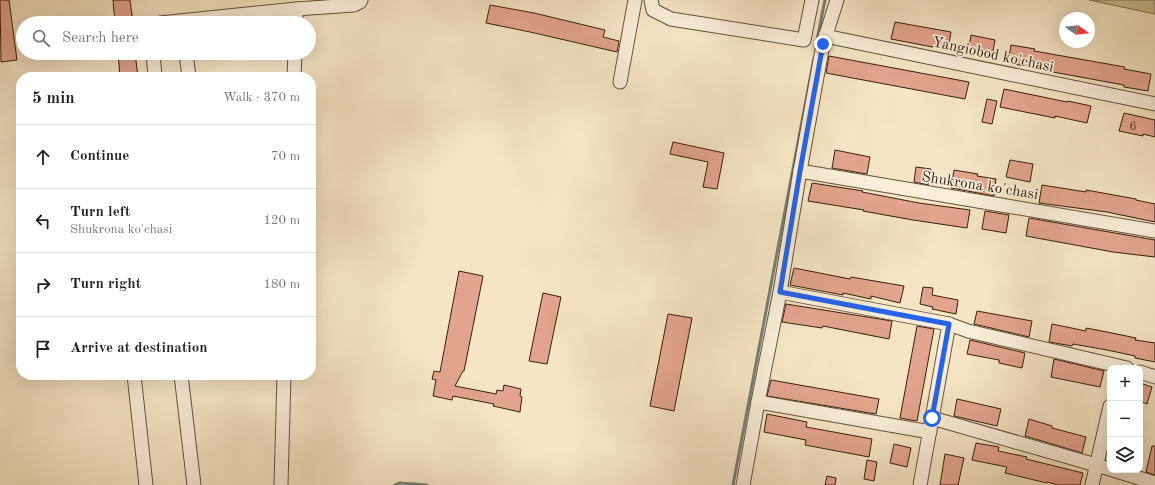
<!DOCTYPE html>
<meta charset="utf-8">
<style>
body{margin:0;font-family:"Old Standard TT",serif;background:#f2f2f2;color:#222}
.controls{position:absolute;right:12px;bottom:12px;display:grid;overflow:hidden;border-radius:8px;box-shadow:0 4px 16px #0002}
.controls button{width:36px;height:36px;display:grid;place-items:center;padding:0;border:0;border-bottom:1px solid #e0e0e0;background:#fff;color:#222;font:20px sans-serif}
.compass{position:absolute;left:1059px;top:12px;width:36px;height:36px;border-radius:50%;background:#fff;box-shadow:0 4px 16px #0002;rotate:104deg}
.stop{position:absolute;width:12px;height:12px;margin:-9px;border:3px solid #2563eb;border-radius:50%;background:#fff}
.stop.end{background:#2563eb;border-color:#fff;box-shadow:0 1px 4px #0008}
.list{margin:0;padding:0;list-style:none}
h2{display:flex;justify-content:space-between;align-items:center;height:52px;margin:0;padding:0 16px;font-size:17px}
h2 small{font-size:13px;font-weight:400;color:#767676}
.list li{display:grid;grid-template-columns:26px 1fr auto;gap:12px;align-items:center;box-sizing:border-box;height:64px;padding:0 16px;border-top:1px solid #e0e0e0}
.list b{display:block;font-size:15px;white-space:nowrap}
.list p{margin:0;font-size:13px;white-space:nowrap;color:#767676}
.list em{font-size:13px;font-style:normal;color:#767676}
.icon{flex:none;width:22px;height:22px;fill:none;stroke:currentColor;stroke-width:2;stroke-linecap:round;stroke-linejoin:round}
.map{position:relative;flex:none;width:1155px;height:485px;overflow:hidden}
.search{position:absolute;background:#fff;box-shadow:0 4px 16px #0002;left:16px;top:16px;width:300px;height:44px;display:flex;align-items:center;gap:10px;box-sizing:border-box;padding:0 14px;border-radius:22px;color:#767676;font-size:15px}
.panel{position:absolute;background:#fff;box-shadow:0 4px 16px #0002;left:16px;top:72px;width:300px;height:308px;border-radius:16px}
.map>svg:first-child{display:block}
</style>
<div class="map">
<svg width="1155" height="485" viewBox="0 0 1155 485">
<rect width="100%" height="100%" fill="#f5e5c4"/>
<filter id="stains"><feTurbulence type="fractalNoise" baseFrequency=".005" numOctaves="4"/><feColorMatrix values="0 0 0 0 .2 0 0 0 0 .09 0 0 0 0 .02 0 0 0 .5 -.17"/></filter>
<radialGradient id="worn" r=".72"><stop offset=".6" stop-color="#630" stop-opacity="0"/><stop offset="1" stop-color="#630" stop-opacity=".3"/></radialGradient>
<path fill="#c4c28f" stroke="#7d714e" d="M 1089,0 L 1155,0 L 1155,14 Z"/>
<g fill="none" stroke-linecap="round" stroke-linejoin="round">
<g stroke="#767e77" stroke-width="3">
<path d="M 816,45 L 825,0"/>
<path d="M 395,485 L 400,483 L 427,485"/>
<path d="M 733,485 L 814,58"/>
</g>
</g>
<g fill="#e3a48e" stroke="#36200d">
<path d="M 0,0 L 9,0 L 17,60 L 1,62 Z"/>
<path d="M 113,0 L 130,0 L 133,23 L 115,23 Z"/>
<path d="M 490,5 L 534,13 L 605,30 L 603,37 L 619,41 L 617,52 L 530,32 L 486,23 Z"/>
<path d="M 895,22 L 951,32 L 948,50 L 891,39 Z"/>
<path d="M 971,35 L 995,40 L 992,57 L 968,53 Z"/>
<path d="M 1011,45 L 1035,49 L 1034,51 L 1125,67 L 1124,69 L 1151,74 L 1148,91 L 1124,87 L 1124,85 L 1042,70 L 1042,69 L 1008,63 Z"/>
<path d="M 118,53 L 135,53 L 138,77 L 120,77 Z"/>
<path d="M 829,56 L 969,82 L 965,99 L 826,73 Z"/>
<path d="M 1004,89 L 1067,102 L 1068,101 L 1091,106 L 1087,123 L 1055,116 L 1055,118 L 1000,107 Z"/>
<path d="M 987,99 L 997,101 L 992,124 L 982,122 Z"/>
<path d="M 1124,113 L 1155,120 L 1155,137 L 1143,134 L 1143,136 L 1119,131 Z"/>
<path d="M 673,142 L 724,153 L 717,189 L 703,187 L 708,162 L 670,154 Z"/>
<path d="M 835,150 L 870,157 L 867,174 L 832,168 Z"/>
<path d="M 1010,160 L 1033,164 L 1030,182 L 1006,177 Z"/>
<path d="M 916,167 L 931,169 L 928,185 L 914,182 Z"/>
<path d="M 954,170 L 978,174 L 977,176 L 996,179 L 994,196 L 951,188 Z"/>
<path d="M 812,183 L 863,191 L 862,192 L 919,203 L 970,210 L 967,228 L 913,220 L 863,211 L 864,210 L 808,201 Z"/>
<path d="M 1042,185 L 1086,192 L 1086,190 L 1136,199 L 1136,200 L 1155,204 L 1155,222 L 1107,212 L 1039,203 Z"/>
<path d="M 985,211 L 1009,215 L 1006,233 L 982,229 Z"/>
<path d="M 1029,218 L 1155,240 L 1155,257 L 1113,252 L 1026,236 Z"/>
<path d="M 794,268 L 850,279 L 851,277 L 904,286 L 900,303 L 871,296 L 871,299 L 843,293 L 843,295 L 790,285 Z"/>
<path d="M 459,271 L 483,276 L 464,371 L 463,371 L 455,386 L 496,394 L 497,390 L 503,391 L 504,385 L 521,389 L 520,396 L 522,397 L 520,412 L 493,406 L 494,404 L 453,396 L 452,400 L 433,396 L 436,380 L 432,379 L 434,371 L 440,372 Z"/>
<path d="M 923,287 L 933,288 L 932,295 L 958,300 L 956,314 L 932,309 L 933,307 L 920,304 Z"/>
<path d="M 543,293 L 561,297 L 547,364 L 529,361 Z"/>
<path d="M 786,304 L 892,321 L 889,339 L 823,326 L 822,328 L 782,322 Z"/>
<path d="M 977,311 L 1032,321 L 1029,337 L 974,324 Z"/>
<path d="M 668,314 L 692,318 L 674,411 L 650,406 Z"/>
<path d="M 1052,324 L 1086,331 L 1086,328 L 1112,333 L 1136,338 L 1135,340 L 1155,343 L 1155,362 L 1135,358 L 1135,356 L 1107,350 L 1073,344 L 1072,346 L 1049,342 Z"/>
<path d="M 917,326 L 934,329 L 917,421 L 900,418 Z"/>
<path d="M 970,340 L 1025,353 L 1022,368 L 999,363 L 999,360 L 967,354 Z"/>
<path d="M 1054,359 L 1104,371 L 1100,387 L 1051,377 Z"/>
<path d="M 771,380 L 879,399 L 876,414 L 767,396 Z"/>
<path d="M 1140,383 L 1152,387 L 1147,404 L 1140,401 Z"/>
<path d="M 957,399 L 1001,409 L 997,426 L 954,416 Z"/>
<path d="M 767,414 L 807,422 L 806,427 L 872,439 L 869,457 L 805,445 L 806,440 L 764,432 Z"/>
<path d="M 1029,419 L 1052,426 L 1052,428 L 1086,437 L 1082,453 L 1025,436 Z"/>
<path d="M 976,443 L 999,447 L 998,451 L 1027,457 L 1026,459 L 1083,473 L 1080,485 L 1058,485 L 1047,482 L 1047,483 L 1005,473 L 1007,467 L 972,460 Z"/>
<path d="M 894,444 L 911,448 L 907,467 L 890,463 Z"/>
<path d="M 1152,446 L 1155,446 L 1155,475 L 1146,472 Z"/>
<path d="M 945,454 L 964,458 L 958,485 L 940,485 Z"/>
<path d="M 867,460 L 877,462 L 874,481 L 864,479 Z"/>
<path d="M 827,476 L 836,478 L 835,485 L 825,485 Z"/>
</g>
<g fill="none" stroke-linecap="round" stroke-linejoin="round">
<g stroke="#66513b" stroke-width="15">
<g id="minor">
<path d="M 651,0 L 653,10 L 671,19 L 804,40 L 812,0"/>
<path d="M 160,23 L 296,9 L 354,5 L 360,2 L 361,0"/>
<path d="M 296,23 L 296,9"/>
<path d="M 825,36 L 1155,104"/>
<path d="M 153,53 L 155,77"/>
<path d="M 186,53 L 189,77"/>
<path d="M 294,77 L 295,53"/>
<path d="M 620,82 L 635,0"/>
<path d="M 800,171 L 1155,231"/>
<path d="M 780,292 L 949,324 L 968,331 L 1127,368"/>
<path d="M 1140,372 L 1155,377"/>
<path d="M 134,375 L 146,485"/>
<path d="M 181,375 L 194,485"/>
<path d="M 758,402 L 930,432"/>
<path d="M 932,418 L 1110,469"/>
<path d="M 1113,470 L 1155,483"/>
<path d="M 281,485 L 284,375"/>
<path d="M 743,485 L 758,402 L 780,292 L 800,171 L 823,44 L 837,0"/>
<path d="M 920,485 L 949,324"/>
<path d="M 1092,485 L 1110,406"/>
</g>
</g>
<use href="#minor" stroke="#f8eed9" stroke-width="13"/>
</g>
<g fill="none" stroke-linecap="round" stroke-linejoin="round">
<path stroke="#2563eb" stroke-width="5" d="M 823,44 L 800,171 L 780,292 L 949,324 L 932,418"/>
</g>
<g text-anchor="middle" stroke-width="3.5" stroke-linejoin="round" paint-order="stroke">
<g font-size="13" fill="#61412d">
<text x="1133" y="130">6</text>
</g>
<g font-size="15" fill="#36200d" stroke="#f8eed9">
<text transform="translate(993 54) rotate(12)" y="5">Yangiobod ko'chasi</text>
<text transform="translate(980 185) rotate(9)" y="5">Shukrona ko'chasi</text>
</g>
</g>
<rect width="100%" height="100%" filter="url(#stains)"/>
<rect width="100%" height="100%" fill="url(#worn)"/>
</svg>
<div class="controls">
<button>+</button>
<button>−</button>
<button><svg class="icon" aria-label="layers" viewBox="0 0 24 24"><path d="M12 4l9 5-9 5-9-5zM3 14l9 5 9-5"/></svg></button>
</div>
<svg class="compass" viewBox="-18 -18 36 36"><path d="M0-13l5 13h-10z" fill="#e53935"/><path d="M0 13l5-13h-10z" fill="#767676"/></svg>
<div class="stop" style="left:932px;top:418px"></div>
<div class="stop end" style="left:823px;top:44px"></div>
<div class="search"><svg class="icon" aria-label="search" viewBox="0 0 24 24"><circle cx="10" cy="10" r="6"/><path d="M15 15l6 6"/></svg>Search here</div>
<section class="panel">
<h2>5 min<small>Walk · 370 m</small></h2>
<ul class="list">
<li><svg class="icon" aria-label="ahead" viewBox="0 0 24 24"><path d="M12 20V5M6 11l6-6 6 6"/></svg><div><b>Continue</b></div><em>70 m</em></li>
<li><svg class="icon" aria-label="left" viewBox="0 0 24 24"><path d="M17 20v-9H6M10 6l-5 5 5 5"/></svg><div><b>Turn left</b><p>Shukrona ko'chasi</p></div><em>120 m</em></li>
<li><svg class="icon" aria-label="right" viewBox="0 0 24 24"><path d="M7 20v-9h11M14 6l5 5-5 5"/></svg><div><b>Turn right</b></div><em>180 m</em></li>
<li><svg class="icon" aria-label="arrive" viewBox="0 0 24 24"><path d="M6 21V4h12l-3 4 3 4H6"/></svg><div><b>Arrive at destination</b></div></li>
</ul>
</section>
</div>
